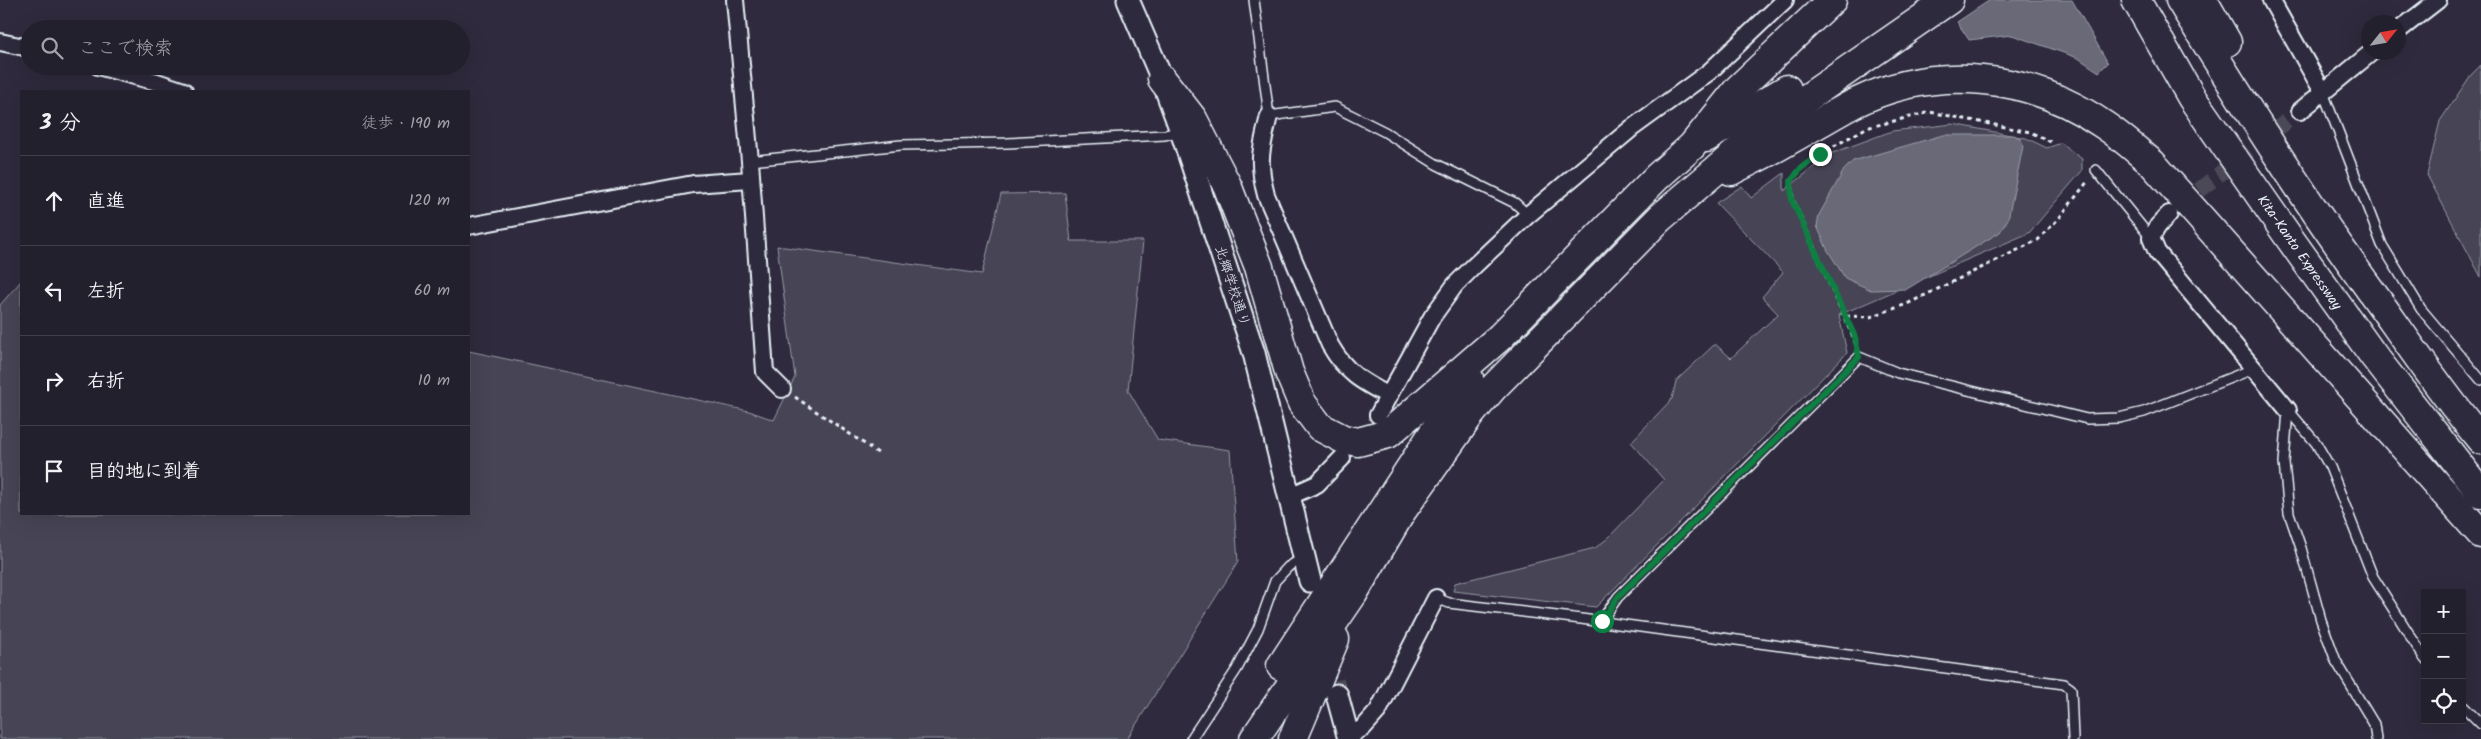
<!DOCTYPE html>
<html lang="ja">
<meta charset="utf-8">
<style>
body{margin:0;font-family:Kalam,"Klee One",sans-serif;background:#2b2836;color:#f1f3f6}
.controls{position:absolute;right:15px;bottom:15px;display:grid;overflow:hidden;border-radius:0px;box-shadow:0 5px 20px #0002}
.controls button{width:45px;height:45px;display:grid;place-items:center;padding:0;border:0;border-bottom:1px solid #403e4a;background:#23202e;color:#f1f3f6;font:25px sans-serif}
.compass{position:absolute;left:2361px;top:15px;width:45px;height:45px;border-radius:50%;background:#23202e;box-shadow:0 5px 20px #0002;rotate:59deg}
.stop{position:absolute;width:15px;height:15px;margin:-11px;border:4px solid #0b8043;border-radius:50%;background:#fff}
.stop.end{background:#0b8043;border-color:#fff;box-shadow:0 1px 5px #0008}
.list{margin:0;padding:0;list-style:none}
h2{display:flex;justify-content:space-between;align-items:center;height:65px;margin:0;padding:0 20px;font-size:21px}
h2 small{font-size:16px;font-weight:400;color:#a3a3aa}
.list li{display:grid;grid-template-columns:32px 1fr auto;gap:15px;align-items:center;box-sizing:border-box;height:90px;padding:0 20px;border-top:1px solid #403e4a}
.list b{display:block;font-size:19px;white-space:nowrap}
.list em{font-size:16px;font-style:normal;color:#a3a3aa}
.icon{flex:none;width:28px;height:28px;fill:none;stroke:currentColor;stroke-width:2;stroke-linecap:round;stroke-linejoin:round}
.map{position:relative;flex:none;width:2481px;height:739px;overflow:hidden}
.search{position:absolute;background:#23202e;box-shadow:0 5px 20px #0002;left:20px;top:20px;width:450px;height:55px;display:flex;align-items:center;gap:12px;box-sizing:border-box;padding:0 18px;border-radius:28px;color:#a3a3aa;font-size:19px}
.panel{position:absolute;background:#23202e;box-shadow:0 5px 20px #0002;left:20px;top:90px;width:450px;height:425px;border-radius:0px}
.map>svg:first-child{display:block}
</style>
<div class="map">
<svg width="2481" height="739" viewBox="0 0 2481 739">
<rect width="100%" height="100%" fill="#2f2a3d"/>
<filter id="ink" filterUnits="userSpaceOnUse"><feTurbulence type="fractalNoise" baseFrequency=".02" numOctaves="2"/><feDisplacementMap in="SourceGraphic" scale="10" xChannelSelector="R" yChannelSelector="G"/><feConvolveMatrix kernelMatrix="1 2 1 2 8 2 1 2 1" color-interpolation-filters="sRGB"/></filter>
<g filter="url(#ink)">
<g fill="#464455" stroke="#979aa6">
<path d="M 2481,65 L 2481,277 L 2427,175 L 2440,121 L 2471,75 Z"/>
<path d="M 1953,124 L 2026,138 L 2047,148 L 2061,143 L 2082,159 L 2082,171 L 2029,233 L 1839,315 L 1847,353 L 1596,607 L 1453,591 L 1455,583 L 1595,548 L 1607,539 L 1664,480 L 1631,442 L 1672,399 L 1676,381 L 1715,344 L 1731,358 L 1778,314 L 1762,297 L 1783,272 L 1716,203 L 1742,186 L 1751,198 L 1784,173 L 1784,191 L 1830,154 L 1892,131 Z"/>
<path d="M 1065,193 L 1071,241 L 1143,241 L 1128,390 L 1158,440 L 1230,450 L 1238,562 L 1127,739 L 0,739 L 0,305 L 21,281 L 21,514 L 469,514 L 469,351 L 749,411 L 774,420 L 795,377 L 777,246 L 982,274 L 1001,194 Z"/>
</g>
<g fill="#696978" stroke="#9c9fab">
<path d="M 1990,0 L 2072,0 L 2108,63 L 2099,72 L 2078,58 L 2012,35 L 1969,40 L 1957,22 Z"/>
<path d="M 1943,135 L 2014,135 L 2021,139 L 2023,146 L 2008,219 L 2000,232 L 1907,289 L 1871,290 L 1845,278 L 1827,249 L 1817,226 L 1819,215 L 1844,170 L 1853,161 Z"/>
</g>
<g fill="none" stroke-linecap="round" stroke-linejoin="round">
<path stroke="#4b4859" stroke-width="16" stroke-dasharray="16 8" stroke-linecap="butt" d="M 2180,205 L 2300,111"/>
<path stroke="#4b4859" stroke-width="21" stroke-dasharray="21 11" stroke-linecap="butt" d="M 1326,650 L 1337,695"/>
<g stroke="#e8f1f8" stroke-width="12">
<g id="service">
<path d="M 1254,0 L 1269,116 L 1335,107 L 1385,132 L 1436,164 L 1515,203 L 1528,215"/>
<path d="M 2323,92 L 2382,245 L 2421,309 L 2481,380"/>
<path d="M 750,161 L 901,145 L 1007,143 L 1165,135 L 1181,131"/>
<path d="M 2096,170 L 2151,238"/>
<path d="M 2288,410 L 2284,463 L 2289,513 L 2301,548 L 2321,620 L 2336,661 L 2374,724 L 2376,739"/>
<path d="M 2288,410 L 2316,443 L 2330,467 L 2373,577 L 2425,659"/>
<path d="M 1436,598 L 1449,603 L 1581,619 L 2064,684 L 2071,689 L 2073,739"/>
<path d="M 1601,621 L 1618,597 L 1859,357 L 1898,373 L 2087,419 L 2119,418 L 2144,412 L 2253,369"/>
<path d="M 2462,705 L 2481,724"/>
<path d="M 1191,739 L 1237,669 L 1258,629 L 1275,581 L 1288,567 L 1303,558"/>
</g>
</g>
<g stroke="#e8f1f8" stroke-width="20">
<g id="minor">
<path d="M 735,0 L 750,161 L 765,372 L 782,389"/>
<path d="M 2271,0 L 2323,92"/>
<path d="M 2398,31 L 2438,0"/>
<path d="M 0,42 L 29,48"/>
<path d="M 98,66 L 157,82 L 184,91"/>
<path d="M 2300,111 L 2372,52"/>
<path d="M 1269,116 C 1261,149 1257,161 1266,195 L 1330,345 C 1346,373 1361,381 1389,396"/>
<path d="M 2169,214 L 2158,226 L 2151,238 L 2157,252 L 2288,410"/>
<path d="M 469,226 L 693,184 L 750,180"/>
<path d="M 1378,415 L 1432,317 L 1455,285 L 1474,266 L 1528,215 L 1632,128 L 1709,72 L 1785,0"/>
<path d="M 1288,497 L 1317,484 L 1342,458"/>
<path d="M 1348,736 L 1363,728 L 1378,711 L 1436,598"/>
</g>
</g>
<g stroke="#e8f1f8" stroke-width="25">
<g id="tertiary">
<path d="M 1128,0 L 1162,79 L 1181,131 L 1254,353 L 1310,581"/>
<path d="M 1337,695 L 1349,739"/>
</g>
</g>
<g stroke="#e8f1f8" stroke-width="31">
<g id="motorway">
<path d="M 2136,0 L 2192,98 L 2288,236 L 2373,355 L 2481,493"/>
<path d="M 2180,0 C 2244,106 2311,209 2384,309 C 2415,353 2446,398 2481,440"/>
<path d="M 2203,0 L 2227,42"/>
<path d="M 1162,79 L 1193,119 L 1227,185 L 1259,267 L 1289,372 L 1302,403 L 1320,427 L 1343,439 L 1358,442 L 1388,434 L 1500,337 L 1657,177 L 1692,146 L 1738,89 L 1832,0"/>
<path d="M 1706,138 L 1787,89"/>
<path d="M 1731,171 C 1750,161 1770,152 1788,141 C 1810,129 1832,115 1855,103 C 1936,63 2030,74 2104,125 C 2121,136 2136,150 2152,163 L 2481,534"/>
<path d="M 1281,666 L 1469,378"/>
<path d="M 1254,739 L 1353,594 L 1402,511 L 1470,415 L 1493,388 L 1660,218 L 1771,123 L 1949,0"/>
<path d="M 1293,739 L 1335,639"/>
</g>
</g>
<g stroke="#e8f1f8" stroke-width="3" stroke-dasharray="4 4" stroke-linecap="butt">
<path d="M 1846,316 L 1870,317 L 1907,304 L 2038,240 L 2060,217 L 2088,181"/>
<path d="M 1856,344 L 1793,200 L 1791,181 L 1801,168 L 1820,154 L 1866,128 L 1930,112 L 2030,132 L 2051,142"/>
<path d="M 795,397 L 878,453"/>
</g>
<use href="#service" stroke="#2f2a3d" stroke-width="9"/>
<use href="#minor" stroke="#2f2a3d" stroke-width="16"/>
<use href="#tertiary" stroke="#2f2a3d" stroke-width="21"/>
<use href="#motorway" stroke="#2f2a3d" stroke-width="28"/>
</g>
</g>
<g fill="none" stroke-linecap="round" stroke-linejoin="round" filter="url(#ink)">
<path stroke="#0b8043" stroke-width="6" d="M 1602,621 L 1618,597 L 1859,357 L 1855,337 L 1792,200 L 1791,181 L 1801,168 L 1820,154"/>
</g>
<g text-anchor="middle" stroke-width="4" stroke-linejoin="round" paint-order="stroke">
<g font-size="14" fill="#e8f1f8" stroke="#2f2a3d">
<text transform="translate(2300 252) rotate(55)" y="5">Kita-Kanto Expressway</text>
<text transform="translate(1233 286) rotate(72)" y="5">北郷学校通り</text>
</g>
</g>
</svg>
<div class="controls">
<button>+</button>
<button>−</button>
<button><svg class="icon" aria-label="locate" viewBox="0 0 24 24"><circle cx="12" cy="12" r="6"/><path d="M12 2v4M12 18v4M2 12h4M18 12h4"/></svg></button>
</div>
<svg class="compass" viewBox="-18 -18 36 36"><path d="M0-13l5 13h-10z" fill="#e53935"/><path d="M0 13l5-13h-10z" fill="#a3a3aa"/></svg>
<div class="stop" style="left:1602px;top:621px"></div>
<div class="stop end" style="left:1820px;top:154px"></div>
<div class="search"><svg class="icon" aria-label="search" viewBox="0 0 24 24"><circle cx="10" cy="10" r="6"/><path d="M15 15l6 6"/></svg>ここで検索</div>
<section class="panel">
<h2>3 分<small>徒歩 · 190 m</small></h2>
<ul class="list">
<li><svg class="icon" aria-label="ahead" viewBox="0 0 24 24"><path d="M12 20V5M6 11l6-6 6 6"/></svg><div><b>直進</b></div><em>120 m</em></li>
<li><svg class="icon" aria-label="left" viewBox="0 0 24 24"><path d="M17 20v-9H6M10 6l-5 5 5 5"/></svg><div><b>左折</b></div><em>60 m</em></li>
<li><svg class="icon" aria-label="right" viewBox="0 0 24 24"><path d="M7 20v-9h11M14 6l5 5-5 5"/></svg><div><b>右折</b></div><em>10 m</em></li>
<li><svg class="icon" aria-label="arrive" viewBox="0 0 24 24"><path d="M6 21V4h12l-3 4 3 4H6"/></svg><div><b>目的地に到着</b></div></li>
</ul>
</section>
</div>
